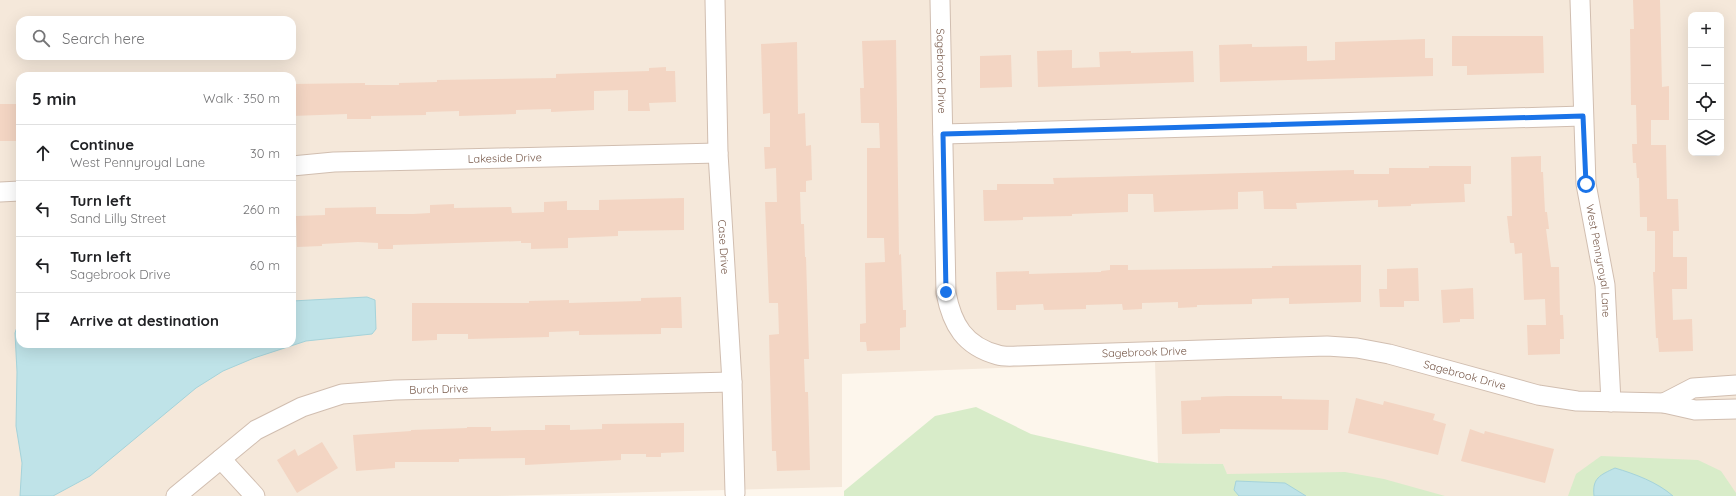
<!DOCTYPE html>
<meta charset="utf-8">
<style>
body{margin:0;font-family:Quicksand,sans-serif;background:#f2f2f2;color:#202124}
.controls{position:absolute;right:12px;top:12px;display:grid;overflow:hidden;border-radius:8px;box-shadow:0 4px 16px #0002}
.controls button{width:36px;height:36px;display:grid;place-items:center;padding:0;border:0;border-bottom:1px solid #e0e0e0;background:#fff;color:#202124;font:20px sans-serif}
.stop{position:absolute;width:12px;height:12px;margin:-9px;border:3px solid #1a73e8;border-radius:50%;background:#fff}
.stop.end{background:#1a73e8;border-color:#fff;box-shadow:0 1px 4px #0008}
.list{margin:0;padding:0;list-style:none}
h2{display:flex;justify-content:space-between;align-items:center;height:52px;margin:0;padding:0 16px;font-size:17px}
h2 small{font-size:13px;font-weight:400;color:#757577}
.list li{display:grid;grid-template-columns:26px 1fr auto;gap:12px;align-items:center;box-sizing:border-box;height:56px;padding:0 16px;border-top:1px solid #e0e0e0}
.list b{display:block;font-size:15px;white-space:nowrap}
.list p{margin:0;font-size:13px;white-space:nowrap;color:#757577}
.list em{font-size:13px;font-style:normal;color:#757577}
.icon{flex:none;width:22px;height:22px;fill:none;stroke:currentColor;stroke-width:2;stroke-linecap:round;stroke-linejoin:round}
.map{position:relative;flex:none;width:1736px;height:496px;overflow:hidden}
.search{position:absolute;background:#fff;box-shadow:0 4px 16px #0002;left:16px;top:16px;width:280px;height:44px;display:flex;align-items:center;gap:10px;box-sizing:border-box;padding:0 14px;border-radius:12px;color:#757577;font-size:15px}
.panel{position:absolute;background:#fff;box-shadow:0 4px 16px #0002;left:16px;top:72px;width:280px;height:276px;border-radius:12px}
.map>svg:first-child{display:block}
</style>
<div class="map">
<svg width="1736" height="496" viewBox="0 0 1736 496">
<rect width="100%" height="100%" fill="#fdf6ec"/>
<path fill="#f5e8da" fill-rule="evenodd" d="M 0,0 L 1736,0 L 1736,496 L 1234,496 L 1223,464 L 1158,463 L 1155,362 L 842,374 L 842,487 L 496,496 L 0,496 ZM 1691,15 L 1721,15 L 1721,153 L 1691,153 ZM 20,20 L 292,20 L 292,56 L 20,56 ZM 20,76 L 292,76 L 292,344 L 20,344 Z"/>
<g fill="#d8ecc9">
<path d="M 976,407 L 1031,434 L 1158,463 L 1223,464 L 1227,474 L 1345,472 L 1384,479 L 1445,496 L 844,496 L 844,491 L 935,416 Z"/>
<path d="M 1601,456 L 1698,460 L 1721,471 L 1736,493 L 1736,496 L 1568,496 L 1576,474 Z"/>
</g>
<g fill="#bfe3e8" stroke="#a5d3da">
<path d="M 367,297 L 375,300 L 376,329 L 372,334 L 306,341 L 254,358 L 223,371 L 196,388 L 90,476 L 53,496 L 20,496 L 22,463 L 16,426 L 17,372 L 15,333 L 17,327 L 20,325 L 20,344 L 292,344 L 292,301 Z"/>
<path d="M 1615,468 C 1635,474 1657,482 1673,496 L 1594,496 C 1592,478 1600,475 1615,468 Z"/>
<path d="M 1236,481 L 1285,483 L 1306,496 L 1239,496 L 1234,490 Z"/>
</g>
<g fill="#f3d5c3">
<path d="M 1633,0 L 1660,0 L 1662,87 L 1669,86 L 1669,120 L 1651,120 L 1651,145 L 1666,145 L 1667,199 L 1678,199 L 1679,231 L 1673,231 L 1673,257 L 1687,257 L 1687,289 L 1672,289 L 1673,320 L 1692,319 L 1693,351 L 1659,352 L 1658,338 L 1656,338 L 1653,272 L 1655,272 L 1655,231 L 1647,231 L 1647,217 L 1640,217 L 1639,178 L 1637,178 L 1636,163 L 1633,163 L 1632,144 L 1637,144 L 1636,105 L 1631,105 L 1630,29 L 1634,29 Z"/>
<path d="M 1452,36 L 1543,36 L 1544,73 L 1467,75 L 1467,66 L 1452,66 Z"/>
<path d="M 1425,39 L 1425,58 L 1433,58 L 1433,76 L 1220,82 L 1219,45 L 1252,44 L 1252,47 L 1307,46 L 1307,61 L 1335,60 L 1335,42 Z"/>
<path d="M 896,40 L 899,255 L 901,254 L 903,310 L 906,310 L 906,327 L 900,328 L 900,350 L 867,351 L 866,342 L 860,342 L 860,324 L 866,323 L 865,263 L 885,262 L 884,238 L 867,238 L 867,148 L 880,148 L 879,123 L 861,123 L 860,88 L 864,88 L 862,41 Z"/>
<path d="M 797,42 L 798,114 L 805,113 L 806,146 L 811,145 L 812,180 L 806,181 L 806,192 L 800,192 L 801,224 L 804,224 L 805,257 L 806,257 L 809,359 L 804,359 L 805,392 L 808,392 L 810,470 L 777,471 L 776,451 L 772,451 L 769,335 L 779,334 L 778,303 L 769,303 L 765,202 L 777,202 L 776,168 L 765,169 L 764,147 L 770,147 L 770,113 L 763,114 L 761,44 Z"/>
<path d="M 1072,50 L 1072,68 L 1100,67 L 1099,52 L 1131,51 L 1131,53 L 1193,51 L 1194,82 L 1038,87 L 1037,51 Z"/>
<path d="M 1011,55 L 1012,87 L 980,88 L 980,56 Z"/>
<path d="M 666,67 L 666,71 L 675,71 L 676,102 L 649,103 L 650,111 L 628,111 L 628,90 L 594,91 L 594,110 L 551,112 L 551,109 L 516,110 L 516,114 L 459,116 L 459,111 L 426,112 L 426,115 L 371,116 L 371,119 L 347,119 L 347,114 L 292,116 L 292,84 L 365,83 L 365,85 L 399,85 L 399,83 L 437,82 L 437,80 L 556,78 L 556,74 L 649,71 L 649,68 Z"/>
<rect x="0" y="104" width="20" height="37"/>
<path d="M 1541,156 L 1541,172 L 1543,172 L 1545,212 L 1547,212 L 1549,229 L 1546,229 L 1551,267 L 1559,267 L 1560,315 L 1563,315 L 1564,339 L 1560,339 L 1560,354 L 1528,355 L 1527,325 L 1546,325 L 1545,299 L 1524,300 L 1522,253 L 1515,254 L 1514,243 L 1510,243 L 1507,216 L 1512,216 L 1511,157 Z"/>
<path d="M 1429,166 L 1471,166 L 1471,184 L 1464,184 L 1465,202 L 1411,204 L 1411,206 L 1378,207 L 1378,200 L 1296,203 L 1297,209 L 1264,209 L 1263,191 L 1238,192 L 1238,209 L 1154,212 L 1153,194 L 1128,194 L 1128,212 L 1072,214 L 1072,216 L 1023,217 L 1023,220 L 984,221 L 983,190 L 997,190 L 997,184 L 1054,184 L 1053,178 L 1099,177 L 1354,170 L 1354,174 L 1389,174 L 1389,168 L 1429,168 Z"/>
<path d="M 684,198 L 684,230 L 618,231 L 618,236 L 568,238 L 568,248 L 531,249 L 531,243 L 521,243 L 521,241 L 393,245 L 393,249 L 378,249 L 378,243 L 358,242 L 322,244 L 322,246 L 297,247 L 296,216 L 325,215 L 325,208 L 376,207 L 376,214 L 413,214 L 430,213 L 430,205 L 454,204 L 454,208 L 511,207 L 512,213 L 544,212 L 544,202 L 567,201 L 567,210 L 599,210 L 599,200 Z"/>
<path d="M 1110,265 L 1128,265 L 1128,270 L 1272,268 L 1272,266 L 1361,265 L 1361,302 L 1289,304 L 1289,298 L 1252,299 L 1252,304 L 1197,305 L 1197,307 L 1178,308 L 1178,302 L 1142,303 L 1142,309 L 1123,310 L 1122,304 L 1086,305 L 1086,309 L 1044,310 L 1043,304 L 1016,305 L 1016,310 L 997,310 L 996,272 L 1029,271 L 1029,274 L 1101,272 L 1101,271 L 1110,270 Z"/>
<path d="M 1418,268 L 1419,301 L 1404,301 L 1404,307 L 1380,307 L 1379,289 L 1387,289 L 1387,269 Z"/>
<path d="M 1473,288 L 1474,319 L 1460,319 L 1460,322 L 1443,323 L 1441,290 Z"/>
<path d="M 681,297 L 682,328 L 661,328 L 661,334 L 579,335 L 579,331 L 549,332 L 549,337 L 468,339 L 468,334 L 437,334 L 437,340 L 412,341 L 412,303 L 529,303 L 529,301 L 569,300 L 569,303 L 641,301 L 641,298 Z"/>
<path d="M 1227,396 L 1282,396 L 1282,399 L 1329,400 L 1328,430 L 1220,429 L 1220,433 L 1182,434 L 1181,401 L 1201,400 L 1201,397 Z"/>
<path d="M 1356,398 L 1383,405 L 1384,401 L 1435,414 L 1433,420 L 1446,424 L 1438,455 L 1348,433 Z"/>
<path d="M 684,423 L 684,452 L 661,453 L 661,457 L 646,457 L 646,454 L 621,454 L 621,460 L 525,465 L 525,458 L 459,459 L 459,462 L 395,462 L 395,468 L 356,471 L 353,435 L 411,431 L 411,430 L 467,428 L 467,427 L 491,427 L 491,431 L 527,430 L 545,430 L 545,425 L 570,425 L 570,430 L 602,429 L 602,424 Z"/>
<path d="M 1470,429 L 1484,434 L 1485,431 L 1554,449 L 1545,483 L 1461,461 Z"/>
<path d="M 322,442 L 338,468 L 297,493 L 277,460 L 295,449 L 298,456 Z"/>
</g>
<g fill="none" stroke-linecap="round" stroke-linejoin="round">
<g stroke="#d1beb0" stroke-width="21">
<g id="minor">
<path id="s1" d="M 715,0 L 718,153 L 732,382 L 735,493"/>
<path id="s2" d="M 940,0 L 946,293 C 952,324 964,346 998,355 C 1004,357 1012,356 1019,356 L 1327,346 L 1357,348 L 1389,354 L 1538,395 L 1577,401 L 1664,403 L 1695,410 L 1736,409"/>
<path id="s3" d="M 1580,0 L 1586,184 L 1605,285 L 1611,402"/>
<path d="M 943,134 L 1583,116"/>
<path id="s4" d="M 292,166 L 334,162 L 718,153"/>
<path d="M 0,192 L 20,191"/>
<path d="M 1664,403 L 1693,388 L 1736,385"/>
<path d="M 221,459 L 255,496"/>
<path id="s5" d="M 176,496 L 256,430 L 302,407 L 342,394 L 395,390 L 732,382"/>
</g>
</g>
<use href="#minor" stroke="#fff" stroke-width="19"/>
</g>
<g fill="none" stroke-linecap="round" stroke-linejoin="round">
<path stroke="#1a73e8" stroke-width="5" d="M 946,292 L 943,134 L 1583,116 L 1586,184"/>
</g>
<g text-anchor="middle" stroke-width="4" stroke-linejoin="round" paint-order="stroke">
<g font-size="11" fill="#7a5c4d" stroke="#fffaf3">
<text dy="4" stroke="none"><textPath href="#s2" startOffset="71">Sagebrook Drive</textPath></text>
<text dy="4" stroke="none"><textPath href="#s4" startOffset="213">Lakeside Drive</textPath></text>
<text dy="4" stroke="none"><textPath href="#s1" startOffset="247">Case Drive</textPath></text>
<text dy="4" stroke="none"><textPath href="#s3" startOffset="262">West Pennyroyal Lane</textPath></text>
<text dy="4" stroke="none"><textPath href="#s2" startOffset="526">Sagebrook Drive</textPath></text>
<text dy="4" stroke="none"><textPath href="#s2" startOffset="850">Sagebrook Drive</textPath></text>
<text dy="4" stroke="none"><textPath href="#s5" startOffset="294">Burch Drive</textPath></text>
</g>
</g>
</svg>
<div class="controls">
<button>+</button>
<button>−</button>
<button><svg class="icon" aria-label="locate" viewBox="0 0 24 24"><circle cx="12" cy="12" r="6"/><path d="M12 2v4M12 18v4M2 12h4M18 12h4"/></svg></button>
<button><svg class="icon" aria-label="layers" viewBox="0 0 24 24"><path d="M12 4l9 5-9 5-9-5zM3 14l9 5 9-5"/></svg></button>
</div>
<div class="stop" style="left:1586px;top:184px"></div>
<div class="stop end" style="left:946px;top:292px"></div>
<div class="search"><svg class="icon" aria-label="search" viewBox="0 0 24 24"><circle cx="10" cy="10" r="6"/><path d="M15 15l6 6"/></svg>Search here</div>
<section class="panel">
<h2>5 min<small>Walk · 350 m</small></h2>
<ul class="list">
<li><svg class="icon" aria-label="ahead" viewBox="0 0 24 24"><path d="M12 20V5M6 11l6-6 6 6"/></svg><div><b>Continue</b><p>West Pennyroyal Lane</p></div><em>30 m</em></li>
<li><svg class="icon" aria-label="left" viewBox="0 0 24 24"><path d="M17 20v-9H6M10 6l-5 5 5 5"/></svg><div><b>Turn left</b><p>Sand Lilly Street</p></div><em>260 m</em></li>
<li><svg class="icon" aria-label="left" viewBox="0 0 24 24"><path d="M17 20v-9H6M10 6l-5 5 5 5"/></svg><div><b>Turn left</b><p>Sagebrook Drive</p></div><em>60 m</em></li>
<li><svg class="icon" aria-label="arrive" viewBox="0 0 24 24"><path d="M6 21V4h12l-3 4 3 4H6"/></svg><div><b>Arrive at destination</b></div></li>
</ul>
</section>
</div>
